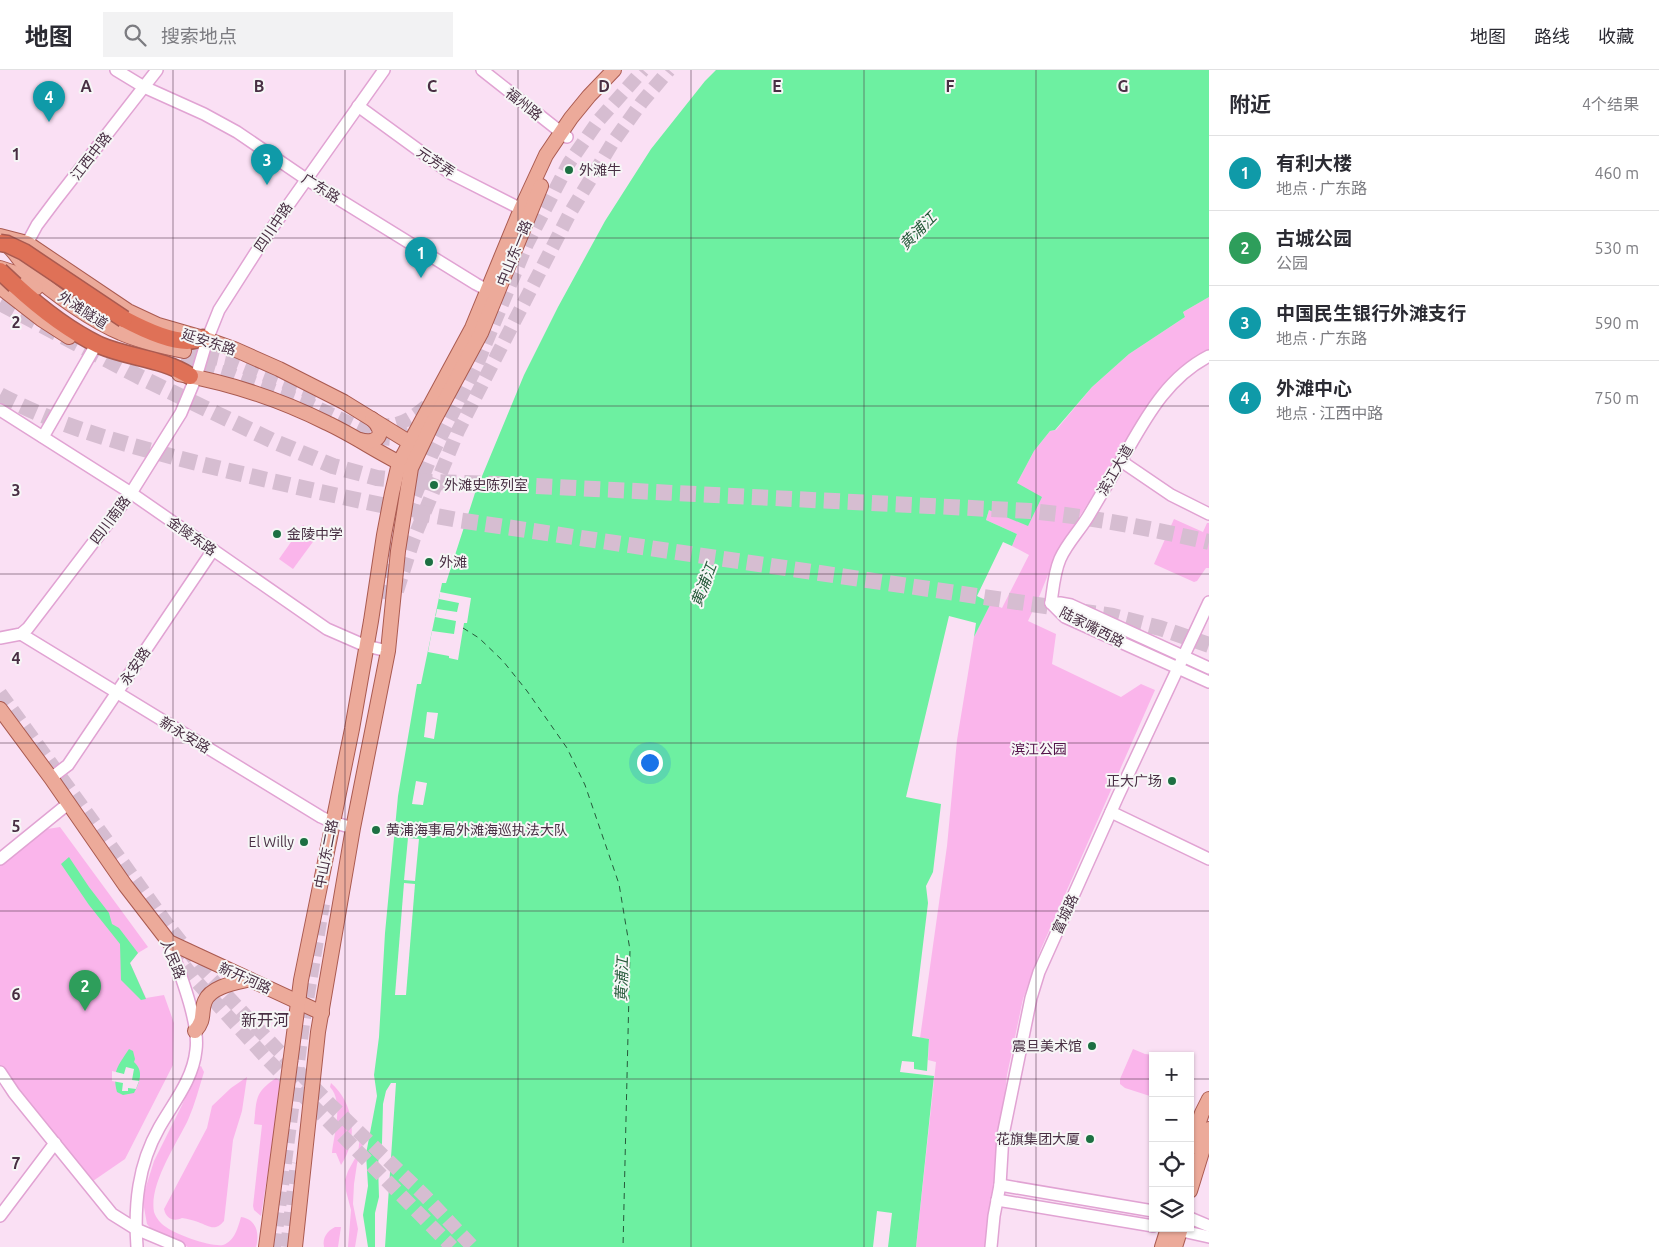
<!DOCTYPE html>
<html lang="zh">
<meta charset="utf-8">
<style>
body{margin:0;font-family:Ubuntu,"Noto Sans SC",sans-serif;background:#f2f2f3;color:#2b2b33}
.controls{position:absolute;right:15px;bottom:15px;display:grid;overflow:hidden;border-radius:0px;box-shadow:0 1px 4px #0004}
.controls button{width:45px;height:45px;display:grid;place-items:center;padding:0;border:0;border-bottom:1px solid #e1e1e2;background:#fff;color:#2b2b33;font:25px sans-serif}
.you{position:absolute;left:649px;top:692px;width:18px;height:18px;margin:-12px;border:4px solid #fff;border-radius:50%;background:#1a73e8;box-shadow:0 0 0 8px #1a73e833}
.badge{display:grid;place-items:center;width:32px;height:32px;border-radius:50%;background:#d93025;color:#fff;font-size:16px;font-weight:700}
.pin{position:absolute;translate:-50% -41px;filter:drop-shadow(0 1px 2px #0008)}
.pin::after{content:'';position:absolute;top:26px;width:18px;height:15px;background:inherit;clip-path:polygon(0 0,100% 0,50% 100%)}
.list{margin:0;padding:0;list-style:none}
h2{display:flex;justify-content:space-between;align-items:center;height:65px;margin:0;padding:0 20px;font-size:21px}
h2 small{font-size:16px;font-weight:400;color:#7c7c81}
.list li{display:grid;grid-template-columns:32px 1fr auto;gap:15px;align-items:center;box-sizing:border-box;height:75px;padding:0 20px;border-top:1px solid #e1e1e2}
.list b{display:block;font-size:19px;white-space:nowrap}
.list p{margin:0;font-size:16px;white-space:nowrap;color:#7c7c81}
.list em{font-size:16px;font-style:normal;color:#7c7c81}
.icon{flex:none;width:28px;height:28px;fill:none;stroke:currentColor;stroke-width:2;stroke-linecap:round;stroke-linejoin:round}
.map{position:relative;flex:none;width:1209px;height:1177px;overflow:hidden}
header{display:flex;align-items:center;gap:30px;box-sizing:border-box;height:70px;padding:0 25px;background:#fff;border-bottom:1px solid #e1e1e2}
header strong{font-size:24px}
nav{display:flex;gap:28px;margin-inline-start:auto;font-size:18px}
.search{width:350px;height:45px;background:#f2f2f3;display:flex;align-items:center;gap:12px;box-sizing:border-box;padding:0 18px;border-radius:0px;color:#7c7c81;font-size:19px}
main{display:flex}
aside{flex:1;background:#fff}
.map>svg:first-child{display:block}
</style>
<header>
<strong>地图</strong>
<div class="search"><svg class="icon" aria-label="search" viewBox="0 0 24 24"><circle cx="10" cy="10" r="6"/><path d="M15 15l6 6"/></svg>搜索地点</div>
<nav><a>地图</a><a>路线</a><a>收藏</a></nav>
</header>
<main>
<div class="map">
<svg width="1209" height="1177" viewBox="0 0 1209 1177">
<rect width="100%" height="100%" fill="#fae0f4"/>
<g fill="#fab5eb">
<path d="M 1209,227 L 1209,281 L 1124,377 L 1058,480 L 1037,532 L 1028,551 L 1056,564 L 1052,594 L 1121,627 L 1141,614 L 1155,620 L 1041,879 L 1023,929 L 1007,1005 L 988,1177 L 916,1177 L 936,992 L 928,990 L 929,969 L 920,968 L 947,776 L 957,670 L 974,567 L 991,533 L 1002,538 L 1029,485 L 1012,476 L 1017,464 L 986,450 L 989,440 L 1017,413 L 1034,381 L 1050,361 L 1056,360 L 1092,317 L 1129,284 L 1185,247 L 1183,242 Z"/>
<path d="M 1174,449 L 1203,462 L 1207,453 L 1209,453 L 1209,498 L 1206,498 L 1197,511 L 1194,512 L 1154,494 Z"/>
<path d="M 303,455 L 318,465 L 293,499 L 279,489 Z"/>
<path d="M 60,757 L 148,877 L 138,883 L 130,893 L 146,928 L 164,925 L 174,953 L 173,995 L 125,1089 L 93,1111 L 18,1021 L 0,995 L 0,789 L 35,761 Z"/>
<path d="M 1133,979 L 1145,984 L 1163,986 L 1153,986 L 1153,1027 L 1125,1018 L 1120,1014 L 1120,1009 Z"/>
<path d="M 201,996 L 204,1002 C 199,1018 195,1034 188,1050 C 176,1075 149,1114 154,1142 C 156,1148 161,1154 166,1157 C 177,1165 211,1177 223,1175 C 235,1171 238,1157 241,1147 C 256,1149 260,1163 256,1177 L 188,1177 L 153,1161 L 147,1154 L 143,1132 L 144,1123 L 154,1091 L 182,1035 L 194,1008 L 195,999 Z"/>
<path d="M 247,1007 L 242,1041 L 233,1070 L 224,1151 C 215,1162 209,1156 198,1152 C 193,1150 188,1149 182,1148 C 174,1152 166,1149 164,1139 L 207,1058 L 212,1036 L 231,1018 Z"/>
<path d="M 276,1008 L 281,1011 L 280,1026 L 261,1146 L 254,1140 L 253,1136 L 262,1055 L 254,1054 C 257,1029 254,1023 276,1008 Z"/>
<path d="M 331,1013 C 354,1033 359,1069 341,1095 L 336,1083 L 332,1083 C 334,1064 344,1032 330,1017 Z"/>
<path d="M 361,1058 L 363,1074 L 357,1094 L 354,1114 L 353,1134 L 358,1159 L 355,1177 L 348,1177 L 351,1140 L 346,1121 L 345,1110 L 348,1101 L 358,1083 Z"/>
<path d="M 335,1157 L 341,1157 L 338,1177 L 324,1177 C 322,1168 327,1161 335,1157 Z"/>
</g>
<g fill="#6df0a1">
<path d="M 716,0 L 1209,0 L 1209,227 L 1183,242 L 1185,247 L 1129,284 L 1092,317 L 1055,360 L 1050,361 L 1034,381 L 1017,413 L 1042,427 L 1028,456 L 989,440 L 986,450 L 1017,464 L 1012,476 L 1003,472 L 977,526 L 991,533 L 974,567 L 976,553 L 949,546 L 906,727 L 941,734 L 933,802 L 926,816 L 928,833 L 912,966 L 929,969 L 927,1001 L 914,999 L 914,992 L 902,991 L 900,1002 L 934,1006 L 916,1177 L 888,1177 L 892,1143 L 877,1141 L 873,1177 L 368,1177 L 363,1145 L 368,1116 L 366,1084 L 377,1026 L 374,1005 L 379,967 L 385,863 L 398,726 L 417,614 L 421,614 L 442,513 L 446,513 L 475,423 L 524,305 L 558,237 L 605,151 L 651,79 L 705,11 Z"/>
<path d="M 69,787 L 89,817 L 109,843 L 112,854 L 119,858 L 138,883 L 130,893 L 146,929 L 141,930 L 121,910 L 120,874 L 89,835 L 61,794 Z"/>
<path d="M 129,979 L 133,981 L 135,989 L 134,992 C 144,1001 140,1012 134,1023 L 123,1025 L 117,1022 C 112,1001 118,996 129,979 Z"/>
</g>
<g fill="#fae0f4">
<path d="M 440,522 L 471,528 L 467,553 L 464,553 L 458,590 L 449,588 L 449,586 L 428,582 L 432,561 L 454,564 L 456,551 L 435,547 L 436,545 L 437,539 L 457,542 L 459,533 L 439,529 Z"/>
<path d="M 427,642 L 438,643 L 434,669 L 424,667 Z"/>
<path d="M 416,711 L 427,713 L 423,735 L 412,734 Z"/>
<path d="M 408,768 L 419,769 L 415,811 L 404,810 Z"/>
<path d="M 404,813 L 415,814 L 406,925 L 395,925 Z"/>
<path d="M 126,997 L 134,999 L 132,1010 L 139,1011 L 136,1019 L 128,1018 L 128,1021 L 122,1021 L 123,1013 L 112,1011 L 112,1001 L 124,1004 Z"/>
<path d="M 391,1013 L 396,1013 L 385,1177 L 375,1177 L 375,1143 L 379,1127 L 378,1095 L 379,1083 L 382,1073 L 383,1034 L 386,1021 Z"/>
</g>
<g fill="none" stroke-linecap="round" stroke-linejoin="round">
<path stroke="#26593a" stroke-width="1" stroke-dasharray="6 5" stroke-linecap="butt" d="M 463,558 L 479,568 L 503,591 L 527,621 L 567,678 L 585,715 L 619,814 L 630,880 L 623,1177"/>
<g stroke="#d6bdd1" stroke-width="14" stroke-dasharray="14 7" stroke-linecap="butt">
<path d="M 184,281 L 231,292 L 321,326"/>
<path d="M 181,290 L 233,305 L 309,334 L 381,368 L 393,369 L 409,364"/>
<path d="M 376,353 C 396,362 418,344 432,331"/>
<path d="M 407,445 L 432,384 L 475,299 L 527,174 L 569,93 L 599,50 L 643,0"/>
<path d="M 397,521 L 414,468 L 458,361 L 570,143 L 613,72 L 642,32 L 669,0"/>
<path d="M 380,528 L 388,495 L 397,472"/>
<path d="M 0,623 L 170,858 L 204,901 L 277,979 L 332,1036 L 425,1126 L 473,1177"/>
<path d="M 172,880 L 196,911 L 268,990 L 452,1177"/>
<path d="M 274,1177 L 303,954 L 323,834"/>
<path d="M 287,1177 L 297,1093"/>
</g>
<g stroke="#d6bdd1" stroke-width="16" stroke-dasharray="16 8" stroke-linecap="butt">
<path d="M 0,233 L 138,306 L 273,371 L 333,396 L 377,408 L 404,411 L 497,414 L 1030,441 C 1092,447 1149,458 1209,472"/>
<path d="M 0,325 C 64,359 132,376 201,394 C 286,415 371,434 458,450 L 1113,546 L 1160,558 L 1209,575"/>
</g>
<g stroke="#e1a3d3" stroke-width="14">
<g id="minor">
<path d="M 116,0 L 144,17 L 204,44 L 237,62 L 306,109 L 476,214 L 495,224"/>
<path d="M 482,0 L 567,67"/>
<path d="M 358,36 L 450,103 L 521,139"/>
<path d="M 24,179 L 37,155 L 55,131 L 157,0"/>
<path d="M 0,340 L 131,423 L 327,559 L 366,576 L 388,581"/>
<path d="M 43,367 L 93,280"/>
<path d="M 1121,391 L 1171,425 L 1209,444"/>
<path d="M 1051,533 C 1053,519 1054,503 1060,489 C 1067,473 1081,459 1089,445 C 1102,423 1115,401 1128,379 C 1149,342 1170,306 1209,286"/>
<path d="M 1051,533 L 1065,547 L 1209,612"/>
<path d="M 1051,533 L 1060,533 L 1071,535 L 1209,598"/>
<path d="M 21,564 L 321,747 L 332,752 L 353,758"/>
<path d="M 0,568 L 21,564 L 28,558 L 131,423 L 181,343 L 196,307 L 207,270 L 219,240 L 265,168 L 384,0"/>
<path d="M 51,708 L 68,695 L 213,480"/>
<path d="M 1111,742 L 1209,789"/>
<path d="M 0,789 L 69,733"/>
<path d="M 0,1002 L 14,1023 L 112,1144 L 136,1159 L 179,1177"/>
<path d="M 1000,1115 L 1153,1141"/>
<path d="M 997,1130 L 1153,1156"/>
<path d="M 0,1146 L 55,1073"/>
<path d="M 1190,1148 L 1209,1156"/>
<path d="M 1173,1159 L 1209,1167"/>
<path d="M 137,1177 C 134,1135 138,1095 159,1058 C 173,1033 193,1010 196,980 C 200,952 178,899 169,872"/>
<path d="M 991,1177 L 994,1146 L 1000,1115 L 1003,1065 L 1031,928 L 1039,902 L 1118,726 L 1209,532"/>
</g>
</g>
<g stroke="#aa5a50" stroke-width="16">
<g id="major">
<path d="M 0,166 L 27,173 L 128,241 L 158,255 L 203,268 L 234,279 L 279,299 L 344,332 L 417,377"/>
<path d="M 8,176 C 17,184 22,195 31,203 C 52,223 94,252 121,263 C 141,272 162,276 184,281"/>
<path d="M 0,198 L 12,202 L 36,218"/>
<path d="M 0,217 L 41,249 L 69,267"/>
<path d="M 179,304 C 230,313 281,330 327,353 C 355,366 380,384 408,397"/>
<path d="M 360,370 C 378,375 387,363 372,349"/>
<path d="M 0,639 L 51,708 L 125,815 L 169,872 L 322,943"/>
<path d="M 195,961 C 206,949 200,942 205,931 C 211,917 234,913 247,910"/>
<path d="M 1190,1078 L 1202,1043 L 1209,1029"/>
<path d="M 1190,1121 L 1209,1059"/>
<path d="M 266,1177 L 301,910 L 352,659 L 371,551 L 384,465 L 392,423 L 399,393 L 472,258 L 521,139 L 546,85 L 571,48 L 589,26 L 614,0"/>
<path d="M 295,1177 L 318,962 L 353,758 L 388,581 L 398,481 L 411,398 L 433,352 L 481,263 L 541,116"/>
<path d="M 1162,1177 L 1168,1158"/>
<path d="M 1175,1177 L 1181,1158"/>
</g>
</g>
<g stroke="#aa5a50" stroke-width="19">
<g id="highway">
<path d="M 15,215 C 40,238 68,260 99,275 C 129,288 162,288 190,306"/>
<path d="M 124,249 C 141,258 168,271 187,271 C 192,271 198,269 203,268"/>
</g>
</g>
<use href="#minor" stroke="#fff" stroke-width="11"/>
<use href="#major" stroke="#ecaa9a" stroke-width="14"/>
<use href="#highway" stroke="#df7157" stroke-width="16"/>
<g stroke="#aa5a50" stroke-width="19" stroke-linecap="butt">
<g id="highway-bridge">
<path d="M 0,173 L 7,174 L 24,182 L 124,249"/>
<path d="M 0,201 L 15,215"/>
</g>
</g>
<use href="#highway-bridge" stroke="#df7157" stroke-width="16"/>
</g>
<path fill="none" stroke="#482f43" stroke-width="1" stroke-opacity="0.55" d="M 173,0 L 173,1177M 345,0 L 345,1177M 518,0 L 518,1177M 691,0 L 691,1177M 864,0 L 864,1177M 1036,0 L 1036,1177M 0,168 L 1209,168M 0,336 L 1209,336M 0,504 L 1209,504M 0,673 L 1209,673M 0,841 L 1209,841M 0,1009 L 1153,1009M 1190,1009 L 1209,1009"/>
<g fill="#1c7042" stroke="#f6f6f6" stroke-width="2">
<circle cx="569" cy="100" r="5"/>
<circle cx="434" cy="415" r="5"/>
<circle cx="277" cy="464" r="5"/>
<circle cx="429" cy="492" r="5"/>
<circle cx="1172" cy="711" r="5"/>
<circle cx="376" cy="760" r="5"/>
<circle cx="304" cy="772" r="5"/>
<circle cx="1092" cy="976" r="5"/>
<circle cx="1090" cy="1069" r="5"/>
</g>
<g text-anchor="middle" stroke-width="4" stroke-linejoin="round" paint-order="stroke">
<g font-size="14" fill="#482f43" stroke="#f6f6f6">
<text transform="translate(524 34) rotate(39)" y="5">福州路</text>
<text transform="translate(91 86) rotate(-52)" y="5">江西中路</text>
<text transform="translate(436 92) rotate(34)" y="5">元芳弄</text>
<text transform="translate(321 118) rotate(32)" y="5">广东路</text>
<text transform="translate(273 157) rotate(-56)" y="5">四川中路</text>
<text transform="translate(514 183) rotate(-68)" y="5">中山东一路</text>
<text transform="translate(83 240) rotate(33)" y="5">外滩隧道</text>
<text transform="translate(209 272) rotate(18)" y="5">延安东路</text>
<text transform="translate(1115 400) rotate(-60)" y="5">滨江大道</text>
<text transform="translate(110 450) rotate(-53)" y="5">四川南路</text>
<text transform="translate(192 466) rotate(35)" y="5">金陵东路</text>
<text transform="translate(1092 557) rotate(27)" y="5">陆家嘴西路</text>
<text transform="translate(135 596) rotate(-56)" y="5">永安路</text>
<text transform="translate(185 665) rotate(31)" y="5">新永安路</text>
<text transform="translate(326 784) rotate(-79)" y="5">中山东二路</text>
<text transform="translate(1065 844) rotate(-65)" y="5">富城路</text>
<text transform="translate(173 889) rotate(68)" y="5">人民路</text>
<text transform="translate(245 908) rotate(24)" y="5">新开河路</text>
</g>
<g font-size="14" fill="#482f43" stroke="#f6f6f6" text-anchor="start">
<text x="579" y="105">外滩牛</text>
<text x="444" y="420">外滩史陈列室</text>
<text x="287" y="469">金陵中学</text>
<text x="439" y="497">外滩</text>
<text x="1162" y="716" text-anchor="end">正大广场</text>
<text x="386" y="765">黄浦海事局外滩海巡执法大队</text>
<text x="294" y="777" text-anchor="end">El Willy</text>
<text x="1082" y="981" text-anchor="end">震旦美术馆</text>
<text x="1080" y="1074" text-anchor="end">花旗集团大厦</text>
</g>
<g font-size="14" fill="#53144a" stroke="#f6f6f6">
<text x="1039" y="684">滨江公园</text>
</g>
<g font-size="15" font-style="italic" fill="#26593a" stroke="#f6f6f6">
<text transform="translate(918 161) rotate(-45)" y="5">黄浦江</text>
<text transform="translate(704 515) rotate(-69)" y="5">黄浦江</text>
<text transform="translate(622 909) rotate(-88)" y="5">黄浦江</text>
</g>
<g font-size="16" fill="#482f43" stroke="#f6f6f6">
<text x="265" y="956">新开河</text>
</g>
</g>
<g font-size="16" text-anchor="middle" font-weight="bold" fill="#482f43" stroke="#f6f6f6" stroke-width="4" stroke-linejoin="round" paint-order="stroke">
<text x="86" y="22">A</text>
<text x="259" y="22">B</text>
<text x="432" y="22">C</text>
<text x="604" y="22">D</text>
<text x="777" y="22">E</text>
<text x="950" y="22">F</text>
<text x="1123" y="22">G</text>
<text x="16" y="90">1</text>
<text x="16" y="258">2</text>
<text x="16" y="426">3</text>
<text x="16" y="594">4</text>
<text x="16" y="762">5</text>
<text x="16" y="930">6</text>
<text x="16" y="1099">7</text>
</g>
</svg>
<div class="controls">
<button>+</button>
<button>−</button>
<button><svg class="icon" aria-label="locate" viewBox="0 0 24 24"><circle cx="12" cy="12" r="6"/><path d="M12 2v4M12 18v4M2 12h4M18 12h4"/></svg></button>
<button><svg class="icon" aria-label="layers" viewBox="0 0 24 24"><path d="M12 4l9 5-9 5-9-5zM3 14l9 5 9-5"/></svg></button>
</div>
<div class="you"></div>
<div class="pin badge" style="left:421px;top:208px;background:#0f9aa8">1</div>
<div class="pin badge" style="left:85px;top:941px;background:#2e9e5b">2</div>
<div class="pin badge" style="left:267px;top:115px;background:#0f9aa8">3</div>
<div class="pin badge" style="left:49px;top:52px;background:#0f9aa8">4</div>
</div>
<aside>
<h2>附近<small>4个结果</small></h2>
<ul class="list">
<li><span class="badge" style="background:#0f9aa8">1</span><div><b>有利大楼</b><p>地点 · 广东路</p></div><em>460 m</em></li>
<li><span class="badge" style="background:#2e9e5b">2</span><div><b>古城公园</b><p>公园</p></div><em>530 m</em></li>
<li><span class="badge" style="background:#0f9aa8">3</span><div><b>中国民生银行外滩支行</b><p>地点 · 广东路</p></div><em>590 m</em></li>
<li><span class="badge" style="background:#0f9aa8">4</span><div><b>外滩中心</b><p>地点 · 江西中路</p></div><em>750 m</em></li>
</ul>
</aside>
</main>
